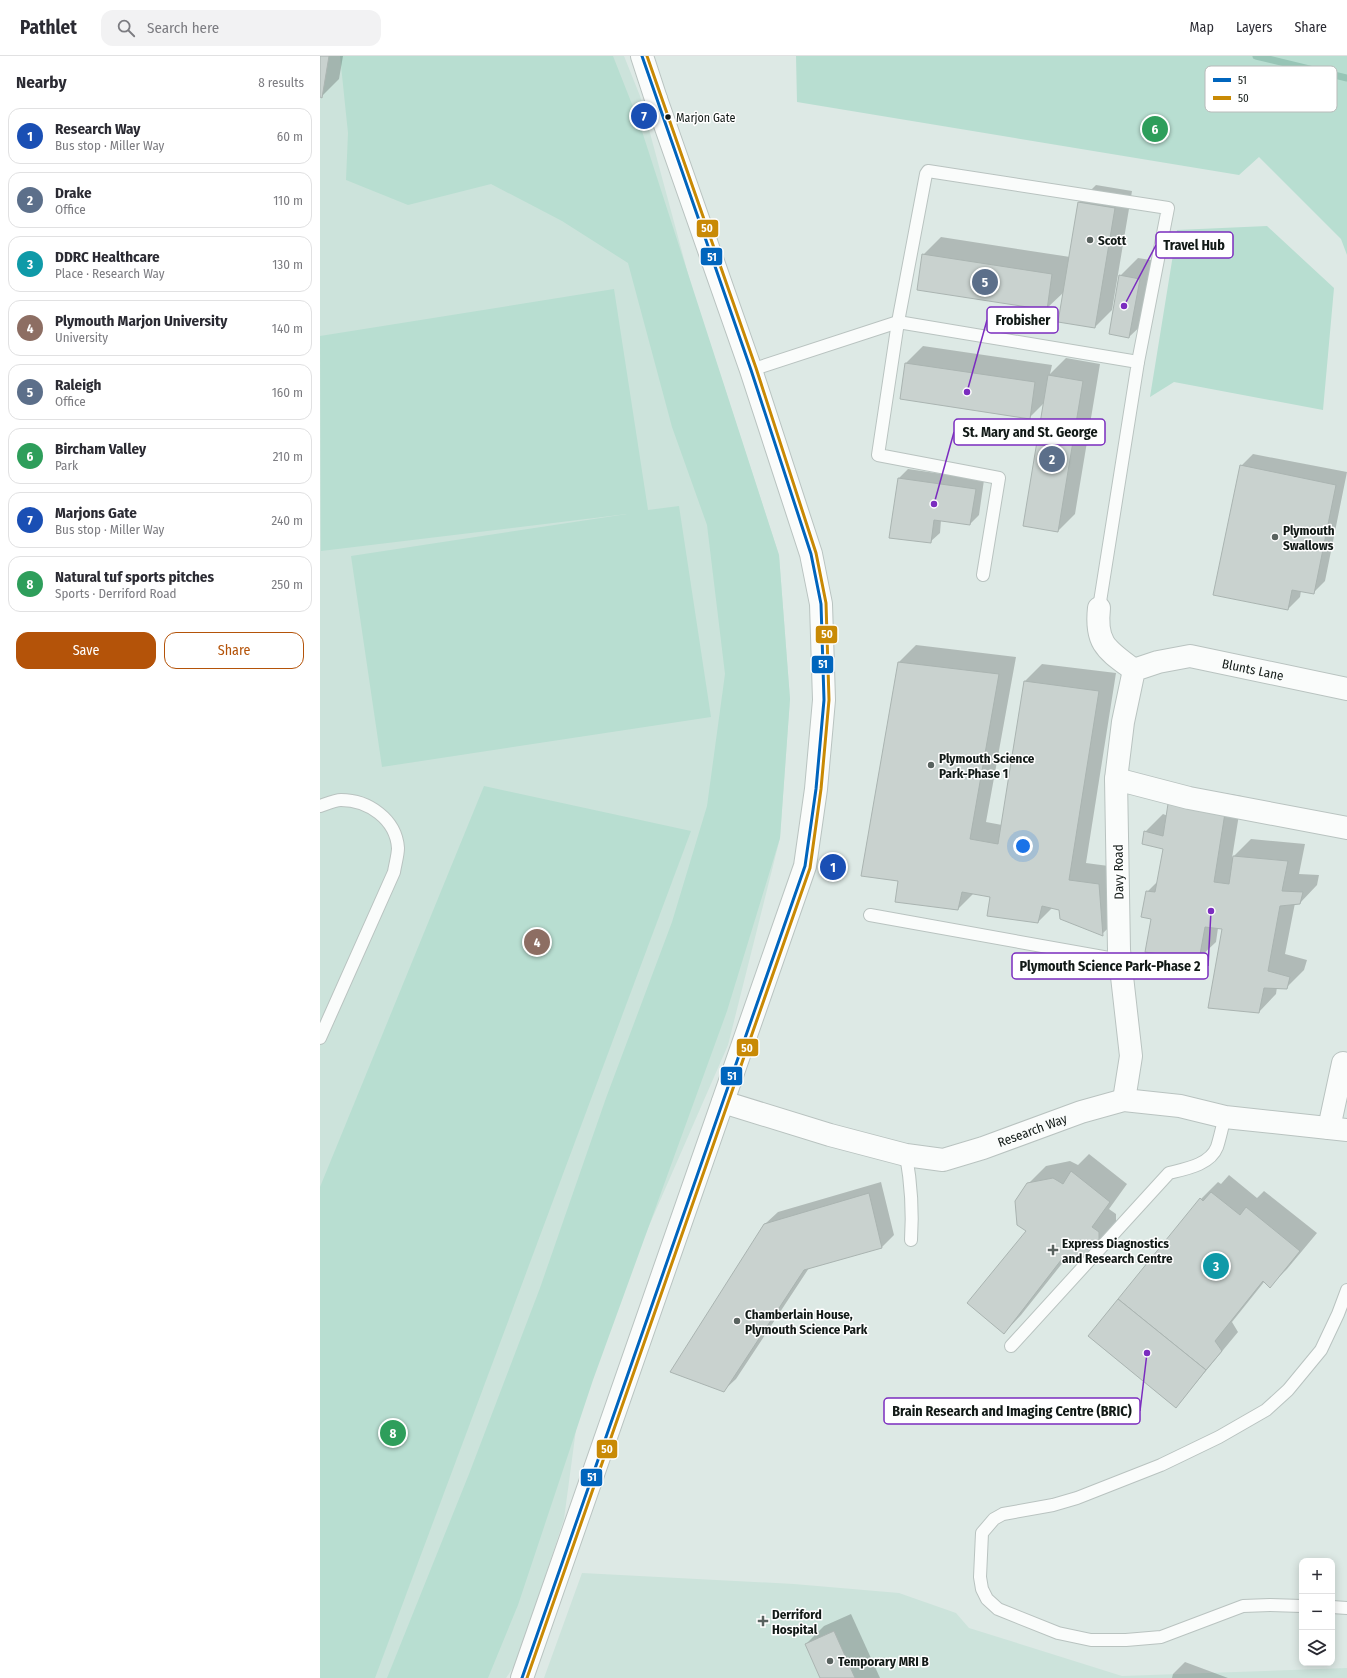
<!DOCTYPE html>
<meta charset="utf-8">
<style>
body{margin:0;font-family:"Fira Sans Condensed",sans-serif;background:#f2f2f3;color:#2b2b33}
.controls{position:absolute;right:12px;bottom:12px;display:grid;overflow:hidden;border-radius:8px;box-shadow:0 2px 10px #0003}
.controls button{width:36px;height:36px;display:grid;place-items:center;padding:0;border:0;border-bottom:1px solid #e1e1e2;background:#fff;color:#2b2b33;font:20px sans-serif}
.you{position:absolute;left:703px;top:790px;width:14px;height:14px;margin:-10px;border:3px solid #fff;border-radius:50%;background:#1a73e8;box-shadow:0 0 0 6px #1a73e833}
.badge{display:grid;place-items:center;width:26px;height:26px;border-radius:50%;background:#b45309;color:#fff;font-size:13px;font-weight:700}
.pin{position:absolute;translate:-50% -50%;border:2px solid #fff;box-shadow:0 1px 4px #0006}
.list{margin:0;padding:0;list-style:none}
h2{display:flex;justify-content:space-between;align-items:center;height:52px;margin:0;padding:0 16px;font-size:17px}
h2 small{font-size:13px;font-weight:400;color:#7c7c81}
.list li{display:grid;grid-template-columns:26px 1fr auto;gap:12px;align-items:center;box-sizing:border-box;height:56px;margin:0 8px 8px;padding:0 8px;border:1px solid #e1e1e2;border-radius:12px}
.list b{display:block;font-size:15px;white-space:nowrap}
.list p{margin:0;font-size:13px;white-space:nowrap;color:#7c7c81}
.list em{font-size:13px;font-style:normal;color:#7c7c81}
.actions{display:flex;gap:8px;padding:12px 16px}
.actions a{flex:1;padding:9px 0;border:1px solid #b45309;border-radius:12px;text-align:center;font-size:14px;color:#b45309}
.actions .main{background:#b45309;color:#fff}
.icon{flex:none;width:22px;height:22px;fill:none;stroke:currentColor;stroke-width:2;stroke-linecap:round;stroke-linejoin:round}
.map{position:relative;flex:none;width:1027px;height:1622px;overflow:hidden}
header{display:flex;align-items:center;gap:24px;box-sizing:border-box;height:56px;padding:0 20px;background:#fff;border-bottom:1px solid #e1e1e2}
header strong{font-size:19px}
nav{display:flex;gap:22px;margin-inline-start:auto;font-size:14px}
.search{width:280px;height:36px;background:#f2f2f3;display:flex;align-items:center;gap:10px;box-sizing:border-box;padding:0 14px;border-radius:12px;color:#7c7c81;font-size:15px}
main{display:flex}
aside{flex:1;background:#fff}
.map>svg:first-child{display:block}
</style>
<header>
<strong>Pathlet</strong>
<div class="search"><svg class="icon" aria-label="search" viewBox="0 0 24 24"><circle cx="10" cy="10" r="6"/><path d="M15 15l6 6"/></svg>Search here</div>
<nav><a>Map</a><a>Layers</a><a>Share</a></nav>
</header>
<main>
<aside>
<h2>Nearby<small>8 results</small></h2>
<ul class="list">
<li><span class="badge" style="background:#1a4fb4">1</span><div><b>Research Way</b><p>Bus stop · Miller Way</p></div><em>60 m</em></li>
<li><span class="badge" style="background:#5c6f8a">2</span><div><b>Drake</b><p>Office</p></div><em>110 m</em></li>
<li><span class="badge" style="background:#0f9aa8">3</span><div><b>DDRC Healthcare</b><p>Place · Research Way</p></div><em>130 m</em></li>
<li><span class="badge" style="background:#8d6e63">4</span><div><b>Plymouth Marjon University</b><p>University</p></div><em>140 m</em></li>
<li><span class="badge" style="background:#5c6f8a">5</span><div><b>Raleigh</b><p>Office</p></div><em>160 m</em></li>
<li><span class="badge" style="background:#2e9e5b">6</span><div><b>Bircham Valley</b><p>Park</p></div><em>210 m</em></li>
<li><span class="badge" style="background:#1a4fb4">7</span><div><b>Marjons Gate</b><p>Bus stop · Miller Way</p></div><em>240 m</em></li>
<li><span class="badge" style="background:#2e9e5b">8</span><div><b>Natural tuf sports pitches</b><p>Sports · Derriford Road</p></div><em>250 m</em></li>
</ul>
<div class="actions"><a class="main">Save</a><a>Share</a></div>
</aside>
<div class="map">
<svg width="1027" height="1622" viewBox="0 0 1027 1622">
<rect width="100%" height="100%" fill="#dde9e5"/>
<g fill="#cce3db">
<path d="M 0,0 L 304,0 L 320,40 L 371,229 L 459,499 L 470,643 L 460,782 L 408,989 L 263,1321 L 244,1463 L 197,1606 L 186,1622 L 0,1622 Z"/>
<path d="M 262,1517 L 474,1528 L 579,1537 L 636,1557 L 649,1572 L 802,1620 L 1027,1612 L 1027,1622 L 224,1622 Z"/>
</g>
<g fill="#b8ded1">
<path d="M 20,0 L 293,0 L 319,66 L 459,499 L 470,643 L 460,782 L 407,955 L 273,1324 L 198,1549 L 168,1622 L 67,1622 L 149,1418 L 220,1232 L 286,1042 L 352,866 L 387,750 L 405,618 L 387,469 L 352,371 L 308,207 L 242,165 L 171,128 L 88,149 L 26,124 L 28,77 Z"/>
<path d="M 476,0 L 1027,0 L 1027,199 L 1021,183 L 939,101 L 919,119 L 477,46 Z"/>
<path d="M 947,170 L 1014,232 L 1003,354 L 854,326 L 830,341 L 857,174 Z"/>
<path d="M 294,233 L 328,454 L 359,450 L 391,661 L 62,711 L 31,500 L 307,458 L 1,495 L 0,280 Z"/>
<path d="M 164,730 L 371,775 L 55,1622 L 0,1622 L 0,1131 Z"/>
</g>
<g fill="#0003">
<path d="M 0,0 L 23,0 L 19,23 L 1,41 L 0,40 Z"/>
<path d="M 776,129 L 812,135 L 792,254 L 775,271 L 744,236 L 726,253 L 603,199 L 621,181 L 750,201 L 758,147 Z"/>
<path d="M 818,202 L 837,205 L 827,264 L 809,281 L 800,220 Z"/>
<path d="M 603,290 L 732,309 L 730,318 L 746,302 L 780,308 L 755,458 L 738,475 L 725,346 L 709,362 L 581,342 L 586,307 Z"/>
<path d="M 933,398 L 1027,416 L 1005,525 L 993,537 L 981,535 L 980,541 L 968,553 L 921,410 Z"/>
<path d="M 588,413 L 664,424 L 659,459 L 650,468 L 621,464 L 620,477 L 610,486 L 579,422 Z"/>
<path d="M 596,589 L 696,601 L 666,766 L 682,769 L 705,625 L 722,608 L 796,617 L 766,807 L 796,811 L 800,861 L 782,878 L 740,853 L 733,851 L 718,866 L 671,840 L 654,837 L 638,853 L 579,825 L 579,606 Z"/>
<path d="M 867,731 L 922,740 L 912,802 L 931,783 L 985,788 L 979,818 L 999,819 L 997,829 L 980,847 L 975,847 L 965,898 L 987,904 L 984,914 L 966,932 L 957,931 L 956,938 L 939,956 L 903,872 L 898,872 L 896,886 L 878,903 L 832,862 L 827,836 L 838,825 L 844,793 L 825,776 L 843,758 L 848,760 Z"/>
<path d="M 769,1098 L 807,1128 L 789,1153 L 796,1158 L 796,1170 L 787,1184 L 748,1200 L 701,1259 L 684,1277 L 707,1174 L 708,1128 L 726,1110 L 750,1105 L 758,1109 Z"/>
<path d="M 909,1119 L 937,1142 L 944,1135 L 997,1177 L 967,1213 L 950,1230 L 944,1226 L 912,1266 L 918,1276 L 856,1351 L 881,1143 L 898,1126 L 901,1128 Z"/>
<path d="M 561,1126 L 574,1179 L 562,1191 L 489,1212 L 416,1323 L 403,1335 L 445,1168 L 458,1156 Z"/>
<path d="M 531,1558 L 560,1622 L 502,1622 L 486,1588 L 504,1570 Z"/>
<path d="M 865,1606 L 908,1622 L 852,1622 L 853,1618 Z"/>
</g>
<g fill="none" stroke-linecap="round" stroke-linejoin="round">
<path stroke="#97c5b6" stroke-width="7" d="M 936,0 L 1027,22"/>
</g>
<g fill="#c9d2cf" stroke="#aab4b1">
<path d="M 0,0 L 9,0 L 2,42 L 0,41 Z"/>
<path d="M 758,146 L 795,152 L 775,272 L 738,266 Z"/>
<path d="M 602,198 L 732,218 L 727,254 L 597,234 Z"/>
<path d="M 799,219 L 820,223 L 809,282 L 789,278 Z"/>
<path d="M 585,307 L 715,326 L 710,363 L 580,343 Z"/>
<path d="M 728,319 L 763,325 L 738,476 L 703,470 Z"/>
<path d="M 920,409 L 1016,429 L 994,538 L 972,534 L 968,554 L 893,539 Z"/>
<path d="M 578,422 L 656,433 L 650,469 L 614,464 L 611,487 L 569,482 Z"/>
<path d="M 578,606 L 679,618 L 650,783 L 678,788 L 704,625 L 779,635 L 749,824 L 779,828 L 783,880 L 740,863 L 739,854 L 722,850 L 718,867 L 667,860 L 670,841 L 642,836 L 638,854 L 575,846 L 578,825 L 541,820 Z"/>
<path d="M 848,748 L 905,757 L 894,826 L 909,828 L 913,800 L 968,805 L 962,835 L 983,836 L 980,848 L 960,850 L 948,915 L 970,921 L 967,933 L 944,932 L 939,957 L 888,952 L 902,873 L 885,871 L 879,904 L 825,896 L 831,863 L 821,861 L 826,835 L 835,836 L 843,793 L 822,788 L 824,775 L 843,780 Z"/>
<path d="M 751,1115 L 790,1146 L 772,1171 L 779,1176 L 779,1189 L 770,1203 L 755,1206 L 745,1199 L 684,1278 L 647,1247 L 706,1175 L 697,1169 L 695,1145 L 707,1127 L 733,1122 L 743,1128 Z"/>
<path d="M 891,1136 L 920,1159 L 926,1151 L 980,1195 L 950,1232 L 943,1225 L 895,1285 L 902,1295 L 886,1314 L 798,1243 L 880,1142 L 883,1145 Z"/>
<path d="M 549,1137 L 562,1192 L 484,1214 L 404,1336 L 350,1316 L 444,1168 Z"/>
<path d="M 798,1243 L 886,1314 L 856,1352 L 768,1280 Z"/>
<path d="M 514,1575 L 535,1622 L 500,1622 L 485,1588 Z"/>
</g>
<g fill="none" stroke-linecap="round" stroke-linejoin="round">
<g stroke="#b9c3c0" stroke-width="14">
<g id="lane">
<path d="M 431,314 L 578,266 L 818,306 L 779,552"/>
<path d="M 663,519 L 679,422 L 558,399 L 578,266 L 606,118 L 608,115 L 848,152 L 818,306"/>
<path d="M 0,750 C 6,748 15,744 21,744 C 48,744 76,763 78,792 C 78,799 75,809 74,816 L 0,982"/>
<path d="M 550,859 L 800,904"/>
<path d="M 586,1099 C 591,1127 593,1154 591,1184"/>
<path d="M 691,1290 L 849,1117 C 865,1113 890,1109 897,1091 C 900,1082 902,1071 905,1061"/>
<path d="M 982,1550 L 950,1549 L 923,1550 L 841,1581 L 806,1584 L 771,1584 L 738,1577 L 678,1553 L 667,1543 L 662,1533 L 660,1521 L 662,1477 L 674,1463 L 683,1458 L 733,1449 L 757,1442 L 841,1409 L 899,1381 L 946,1354 L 968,1334 L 1001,1294 L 1018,1258 L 1027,1234"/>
<path d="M 1012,1551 L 1027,1552"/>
</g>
</g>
<g stroke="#b9c3c0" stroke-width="24">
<g id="street">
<path d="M 796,723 L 869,742 L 1027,772"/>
<path id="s1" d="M 804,1044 L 811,1000 L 799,894 L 796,723 L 803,666 L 814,614 L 838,606 L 870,600 L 1027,633"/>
<path id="s2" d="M 403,1046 L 510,1079 L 586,1099 L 623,1104 L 663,1092 L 761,1056 L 804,1044 L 860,1050 L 905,1061 L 1027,1074"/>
<path d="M 1009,1072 L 1023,1007"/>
</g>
</g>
<g stroke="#b9c3c0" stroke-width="24">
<g id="secondary">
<path d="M 322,0 L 336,43"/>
<path d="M 779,552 C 775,588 787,594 814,614"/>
</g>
</g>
<g stroke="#b9c3c0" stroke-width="24">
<path id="primary" d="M 202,1622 L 485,810 L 496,733 L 504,644 L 501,548 L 491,498 L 431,314 L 336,43"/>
</g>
<use href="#lane" stroke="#fafcfb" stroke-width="12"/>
<use href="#street" stroke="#fafcfb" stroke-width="22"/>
<use href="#secondary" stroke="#fafcfb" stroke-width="22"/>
<use href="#primary" stroke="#fafcfb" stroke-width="22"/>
<g stroke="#fff" stroke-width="6">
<path id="bus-1" d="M 202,1622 L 485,810 L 496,733 L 504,644 L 501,548 L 491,498 L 431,314 L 322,0"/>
</g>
<g stroke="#fff" stroke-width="6">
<path id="bus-2" d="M 207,1622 L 490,812 L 501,733 L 509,644 L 506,547 L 496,497 L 436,312 L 327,0"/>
</g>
<use href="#bus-1" stroke="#0065bd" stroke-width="3"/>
<use href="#bus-2" stroke="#c98a05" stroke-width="3"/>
</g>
<circle fill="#121a17" stroke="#fff" stroke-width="1.5" cx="348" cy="61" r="3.5"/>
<g fill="#59625f" stroke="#fff" stroke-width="1.5">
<circle cx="770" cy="184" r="4"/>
<circle cx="955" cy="481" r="4"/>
<circle cx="611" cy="709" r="4"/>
<path d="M731 1188h4v4h4v4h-4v4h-4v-4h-4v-4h4z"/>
<circle cx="417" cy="1265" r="4"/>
<path d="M441 1559h4v4h4v4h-4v4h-4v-4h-4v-4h4z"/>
<circle cx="510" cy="1605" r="4"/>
</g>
<g text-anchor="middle" stroke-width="3" stroke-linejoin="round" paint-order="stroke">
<g font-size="12" fill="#121a17" stroke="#fff" text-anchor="start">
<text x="356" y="66">Marjon Gate</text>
</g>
<g font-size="13" font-weight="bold" fill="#121a17" stroke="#fff" text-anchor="start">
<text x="778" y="189">Scott</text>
<text x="963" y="479">Plymouth<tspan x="963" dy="15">Swallows</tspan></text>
<text x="619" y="707">Plymouth Science<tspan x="619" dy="15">Park-Phase 1</tspan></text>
<text x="742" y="1192">Express Diagnostics<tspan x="742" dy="15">and Research Centre</tspan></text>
<text x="425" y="1263">Chamberlain House,<tspan x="425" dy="15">Plymouth Science Park</tspan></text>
<text x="452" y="1563">Derriford<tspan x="452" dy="15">Hospital</tspan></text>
<text x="518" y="1610">Temporary MRI B</text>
</g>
<g font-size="13" fill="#121a17" stroke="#fff">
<text dy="5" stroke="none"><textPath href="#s1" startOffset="555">Blunts Lane</textPath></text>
<text transform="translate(798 816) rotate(-91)" y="5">Davy Road</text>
<text dy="5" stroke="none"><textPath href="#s2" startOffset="322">Research Way</textPath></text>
</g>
</g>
<rect x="885" y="10" width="132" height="46" rx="6" fill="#fff" stroke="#b8bab9" stroke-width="1"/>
<rect x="893" y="22" width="18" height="4" fill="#0065bd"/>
<rect x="893" y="40" width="18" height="4" fill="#c98a05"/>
<g font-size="11" fill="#121a17">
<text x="918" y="28">51</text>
<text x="918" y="46">50</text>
</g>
<path fill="none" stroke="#7b2cbf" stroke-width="1.5" d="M804 250L836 189M647 336L667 264M614 448L634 376M891 855L888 910M827 1297L820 1355"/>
<g fill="#7b2cbf" stroke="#fff" stroke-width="1.5">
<circle cx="804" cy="250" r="4"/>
<circle cx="647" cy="336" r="4"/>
<circle cx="614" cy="448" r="4"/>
<circle cx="891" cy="855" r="4"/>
<circle cx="827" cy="1297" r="4"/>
</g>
<g fill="#fff" stroke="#7b2cbf" stroke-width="1.5">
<rect x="836" y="176" width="77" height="26" rx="4"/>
<rect x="667" y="251" width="71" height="26" rx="4"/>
<rect x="634" y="363" width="151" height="26" rx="4"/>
<rect x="692" y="897" width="196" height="26" rx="4"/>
<rect x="564" y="1342" width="256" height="26" rx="4"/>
</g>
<g font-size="14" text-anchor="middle" font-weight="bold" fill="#121a17">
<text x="874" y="194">Travel Hub</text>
<text x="703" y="269">Frobisher</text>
<text x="710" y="381">St. Mary and St. George</text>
<text x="790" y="915">Plymouth Science Park-Phase 2</text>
<text x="692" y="1360">Brain Research and Imaging Centre (BRIC)</text>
</g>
<g stroke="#fff" stroke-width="1.5">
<rect x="376" y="163" width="23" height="19" rx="4" fill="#c98a05"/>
<rect x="380" y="191" width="23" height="19" rx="4" fill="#0065bd"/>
<rect x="495" y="569" width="23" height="19" rx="4" fill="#c98a05"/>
<rect x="491" y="599" width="23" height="19" rx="4" fill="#0065bd"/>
<rect x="416" y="982" width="23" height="19" rx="4" fill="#c98a05"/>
<rect x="400" y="1010" width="23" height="20" rx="4" fill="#0065bd"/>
<rect x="276" y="1383" width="22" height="20" rx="4" fill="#c98a05"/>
<rect x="260" y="1412" width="23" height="19" rx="4" fill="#0065bd"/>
</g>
<g font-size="11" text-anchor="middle" font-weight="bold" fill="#fff">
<text x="387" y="176">50</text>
<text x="392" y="205">51</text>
<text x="507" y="582">50</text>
<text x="503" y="612">51</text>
<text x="427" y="996">50</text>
<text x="412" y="1024">51</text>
<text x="287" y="1397">50</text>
<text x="272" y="1425">51</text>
</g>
</svg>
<div class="controls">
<button>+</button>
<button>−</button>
<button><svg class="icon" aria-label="layers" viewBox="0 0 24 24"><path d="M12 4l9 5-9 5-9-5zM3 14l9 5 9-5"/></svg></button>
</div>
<div class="you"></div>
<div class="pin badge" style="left:513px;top:811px;background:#1a4fb4">1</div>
<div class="pin badge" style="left:732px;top:403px;background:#5c6f8a">2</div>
<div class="pin badge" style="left:896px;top:1210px;background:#0f9aa8">3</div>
<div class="pin badge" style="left:217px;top:886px;background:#8d6e63">4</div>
<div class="pin badge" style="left:665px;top:226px;background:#5c6f8a">5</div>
<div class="pin badge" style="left:835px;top:73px;background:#2e9e5b">6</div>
<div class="pin badge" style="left:324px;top:60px;background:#1a4fb4">7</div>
<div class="pin badge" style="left:73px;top:1377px;background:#2e9e5b">8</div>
</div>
</main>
